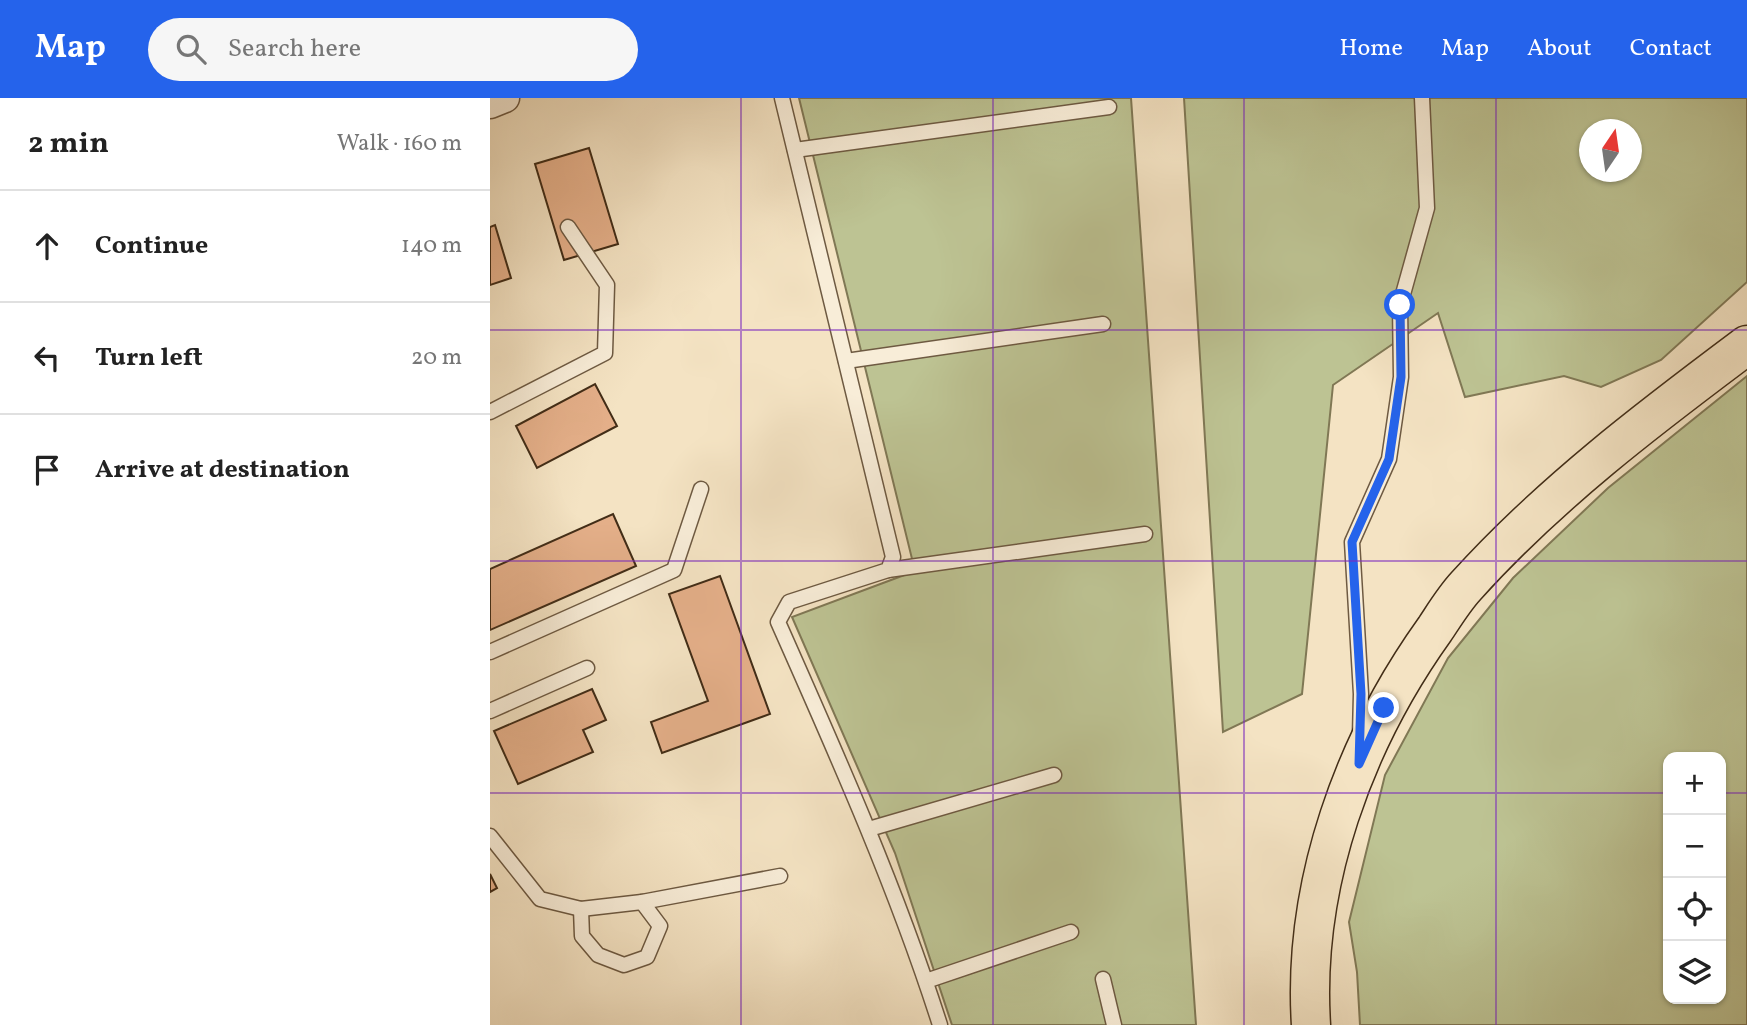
<!DOCTYPE html>
<meta charset="utf-8">
<style>
body{margin:0;font-family:Vollkorn,serif;background:#f6f6f6;color:#222}
.controls{position:absolute;right:21px;bottom:21px;display:grid;overflow:hidden;border-radius:14px;box-shadow:0 2px 5px #0004}
.controls button{width:63px;height:63px;display:grid;place-items:center;padding:0;border:0;border-bottom:2px solid #e0e0e0;background:#fff;color:#222;font:35px sans-serif}
.compass{position:absolute;left:1089px;top:21px;width:63px;height:63px;border-radius:50%;background:#fff;box-shadow:0 2px 5px #0004;rotate:13deg}
.stop{position:absolute;width:21px;height:21px;margin:-16px;border:5px solid #2563eb;border-radius:50%;background:#fff}
.stop.end{background:#2563eb;border-color:#fff;box-shadow:0 2px 7px #0008}
.list{margin:0;padding:0;list-style:none}
h2{display:flex;justify-content:space-between;align-items:center;height:91px;margin:0;padding:0 28px;font-size:30px}
h2 small{font-size:23px;font-weight:400;color:#767676}
.list li{display:grid;grid-template-columns:46px 1fr auto;gap:21px;align-items:center;box-sizing:border-box;height:112px;padding:0 28px;border-top:2px solid #e0e0e0}
.list b{display:block;font-size:26px;white-space:nowrap}
.list em{font-size:23px;font-style:normal;color:#767676}
.icon{flex:none;width:38px;height:38px;fill:none;stroke:currentColor;stroke-width:2;stroke-linecap:round;stroke-linejoin:round}
.map{position:relative;flex:none;width:1257px;height:927px;overflow:hidden}
header{display:flex;align-items:center;gap:42px;box-sizing:border-box;height:98px;padding:0 35px;background:#2563eb;color:#fff}
header strong{font-size:33px}
nav{display:flex;gap:38px;margin-inline-start:auto;font-size:24px}
.search{width:490px;height:63px;background:#f6f6f6;display:flex;align-items:center;gap:18px;box-sizing:border-box;padding:0 24px;border-radius:38px;color:#767676;font-size:26px}
main{display:flex}
aside{flex:1;background:#fff}
.map>svg:first-child{display:block}
</style>
<header>
<strong>Map</strong>
<div class="search"><svg class="icon" aria-label="search" viewBox="0 0 24 24"><circle cx="10" cy="10" r="6"/><path d="M15 15l6 6"/></svg>Search here</div>
<nav><a>Home</a><a>Map</a><a>About</a><a>Contact</a></nav>
</header>
<main>
<aside>
<h2>2 min<small>Walk · 160 m</small></h2>
<ul class="list">
<li><svg class="icon" aria-label="ahead" viewBox="0 0 24 24"><path d="M12 20V5M6 11l6-6 6 6"/></svg><div><b>Continue</b></div><em>140 m</em></li>
<li><svg class="icon" aria-label="left" viewBox="0 0 24 24"><path d="M17 20v-9H6M10 6l-5 5 5 5"/></svg><div><b>Turn left</b></div><em>20 m</em></li>
<li><svg class="icon" aria-label="arrive" viewBox="0 0 24 24"><path d="M6 21V4h12l-3 4 3 4H6"/></svg><div><b>Arrive at destination</b></div></li>
</ul>
</aside>
<div class="map">
<svg width="1257" height="927" viewBox="0 0 1257 927">
<rect width="100%" height="100%" fill="#f4e3c3"/>
<filter id="stains"><feTurbulence type="fractalNoise" baseFrequency=".00286" numOctaves="4"/><feColorMatrix values="0 0 0 0 .2 0 0 0 0 .09 0 0 0 0 .02 0 0 0 .5 -.17"/></filter>
<radialGradient id="worn" r=".72"><stop offset=".6" stop-color="#630" stop-opacity="0"/><stop offset="1" stop-color="#630" stop-opacity=".3"/></radialGradient>
<g fill="#bdc393" stroke="#807855" stroke-width="2" fill-rule="evenodd">
<path d="M 309,0 L 641,0 L 706,927 L 462,927 L 405,755 L 302,519 L 425,473 Z"/>
<path d="M 694,0 L 1257,0 L 1257,184 L 1171,262 L 1111,289 L 1074,278 L 975,299 L 948,215 L 843,287 L 812,596 L 733,634 ZM 1100,32 L 1142,32 L 1142,74 L 1100,74 Z"/>
<path d="M 1257,278 L 1257,927 L 870,927 L 867,874 L 859,824 L 895,677 L 958,560 L 1023,480 L 1118,390 ZM 1231,659 L 1231,901 L 1178,901 L 1178,659 Z"/>
</g>
<g fill="#e4af89" stroke="#422d17" stroke-width="2">
<path d="M 99,50 L 128,146 L 74,162 L 45,66 Z"/>
<path d="M 5,127 L 21,180 L 0,187 L 0,129 Z"/>
<path d="M 105,286 L 127,328 L 47,370 L 26,328 Z"/>
<path d="M 123,416 L 146,468 L 0,532 L 0,471 Z"/>
<path d="M 230,478 L 280,616 L 172,655 L 161,624 L 218,603 L 179,496 Z"/>
<path d="M 102,591 L 116,622 L 93,632 L 103,654 L 28,686 L 4,633 Z"/>
<path d="M 0,776 L 7,790 L 0,794 Z"/>
</g>
<g fill="none" stroke-linecap="round" stroke-linejoin="round">
<g stroke="#6e5a42" stroke-width="17">
<g id="service">
<path d="M 292,0 L 403,459 L 398,472 L 299,504 L 288,524 C 347,657 406,789 450,927"/>
<path d="M 305,52 L 619,9"/>
<path d="M 356,263 L 613,226"/>
<path d="M 0,314 L 115,255 L 117,187 L 78,129"/>
<path d="M 398,472 L 655,436"/>
<path d="M 0,554 L 184,472 L 211,391"/>
<path d="M 0,613 L 97,570"/>
<path d="M 870,637 L 871,596 L 862,444 L 899,361 L 911,279 L 910,207 L 937,110 L 932,0"/>
<path d="M 379,731 L 564,677"/>
<path d="M 0,738 L 50,801 L 91,811 L 152,804 L 290,778"/>
<path d="M 91,811 L 92,838 L 108,857 L 134,867 L 157,859 L 170,828 L 152,804"/>
<path d="M 613,881 L 624,927"/>
<path d="M 436,883 L 581,834"/>
</g>
</g>
<g stroke="#6e5a42" stroke-width="31">
<path id="minor" d="M 0,6 L 15,0"/>
</g>
<g stroke="#422d17" stroke-width="41">
<path id="primary" d="M 821,927 C 812,786 864,644 945,531 C 955,516 964,501 976,488 C 1059,396 1158,321 1257,247"/>
</g>
<use href="#service" stroke="#f8edd8" stroke-width="14"/>
<use href="#minor" stroke="#f8edd8" stroke-width="28"/>
<use href="#primary" stroke="#f4e3c3" stroke-width="38"/>
</g>
<g fill="none" stroke-linecap="round" stroke-linejoin="round">
<path stroke="#2563eb" stroke-width="9" d="M 894,610 L 869,666 L 871,596 L 862,444 L 899,361 L 911,279 L 910,207"/>
</g>
<path fill="none" stroke="#7b2cbf" stroke-width="2" stroke-opacity="0.55" d="M 251,0 L 251,927M 503,0 L 503,927M 754,0 L 754,927M 1006,0 L 1006,927M 0,232 L 1257,232M 0,463 L 1257,463M 0,695 L 1178,695M 1231,695 L 1257,695"/>
<rect width="100%" height="100%" filter="url(#stains)"/>
<rect width="100%" height="100%" fill="url(#worn)"/>
</svg>
<div class="controls">
<button>+</button>
<button>−</button>
<button><svg class="icon" aria-label="locate" viewBox="0 0 24 24"><circle cx="12" cy="12" r="6"/><path d="M12 2v4M12 18v4M2 12h4M18 12h4"/></svg></button>
<button><svg class="icon" aria-label="layers" viewBox="0 0 24 24"><path d="M12 4l9 5-9 5-9-5zM3 14l9 5 9-5"/></svg></button>
</div>
<svg class="compass" viewBox="-18 -18 36 36"><path d="M0-13l5 13h-10z" fill="#e53935"/><path d="M0 13l5-13h-10z" fill="#767676"/></svg>
<div class="stop" style="left:910px;top:207px"></div>
<div class="stop end" style="left:894px;top:610px"></div>
</div>
</main>
